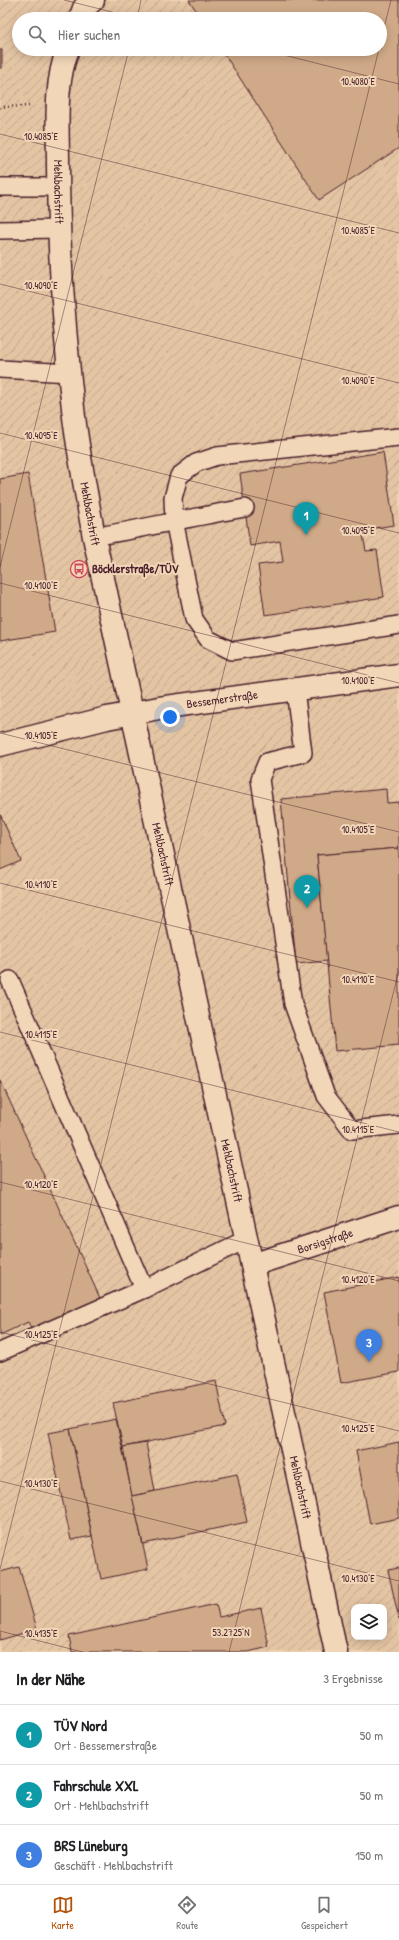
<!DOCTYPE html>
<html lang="de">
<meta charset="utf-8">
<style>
body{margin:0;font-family:"Patrick Hand",sans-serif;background:#f6f6f6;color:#202124}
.controls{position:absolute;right:12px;bottom:12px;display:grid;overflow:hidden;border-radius:8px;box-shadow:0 2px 10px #0003}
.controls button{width:36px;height:36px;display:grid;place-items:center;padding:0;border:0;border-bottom:1px solid #e0e0e0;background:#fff;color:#202124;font:20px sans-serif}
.you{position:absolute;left:170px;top:717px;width:14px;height:14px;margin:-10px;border:3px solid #fff;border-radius:50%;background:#1a73e8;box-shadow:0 0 0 6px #1a73e833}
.badge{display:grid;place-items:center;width:26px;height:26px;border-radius:50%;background:#b45309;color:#fff;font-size:13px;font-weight:700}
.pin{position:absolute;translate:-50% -33px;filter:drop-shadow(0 1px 2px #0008)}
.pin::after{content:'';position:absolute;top:21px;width:14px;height:12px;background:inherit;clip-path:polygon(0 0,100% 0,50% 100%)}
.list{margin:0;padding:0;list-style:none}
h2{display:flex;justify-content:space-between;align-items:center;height:52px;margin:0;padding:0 16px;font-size:17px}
h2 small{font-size:13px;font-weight:400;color:#757577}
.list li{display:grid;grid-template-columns:26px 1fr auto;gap:12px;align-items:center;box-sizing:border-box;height:60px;padding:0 16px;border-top:1px solid #e0e0e0}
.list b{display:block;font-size:15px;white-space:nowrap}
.list p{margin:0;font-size:13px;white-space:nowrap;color:#757577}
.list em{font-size:13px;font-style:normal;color:#757577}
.icon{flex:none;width:22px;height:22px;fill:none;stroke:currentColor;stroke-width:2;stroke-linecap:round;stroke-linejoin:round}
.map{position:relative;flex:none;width:399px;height:1652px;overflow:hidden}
.search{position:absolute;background:#fff;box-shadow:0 2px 10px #0003;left:12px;right:12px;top:12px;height:44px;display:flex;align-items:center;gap:10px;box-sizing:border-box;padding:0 14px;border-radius:22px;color:#757577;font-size:15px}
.sheet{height:232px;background:#fff}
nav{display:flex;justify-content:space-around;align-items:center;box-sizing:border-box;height:56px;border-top:1px solid #e0e0e0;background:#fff;font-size:11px;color:#757577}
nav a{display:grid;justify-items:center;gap:2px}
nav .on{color:#b45309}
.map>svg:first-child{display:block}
</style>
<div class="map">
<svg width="399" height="1652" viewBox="0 0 399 1652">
<defs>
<pattern id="industrial-furrows" width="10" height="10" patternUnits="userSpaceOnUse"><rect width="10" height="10" fill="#e3c4a3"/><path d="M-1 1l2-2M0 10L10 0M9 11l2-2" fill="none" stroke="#c4a88c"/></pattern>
</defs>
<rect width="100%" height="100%" fill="#efd3b2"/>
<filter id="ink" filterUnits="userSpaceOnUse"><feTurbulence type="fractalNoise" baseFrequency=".025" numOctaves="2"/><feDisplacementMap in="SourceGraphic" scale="8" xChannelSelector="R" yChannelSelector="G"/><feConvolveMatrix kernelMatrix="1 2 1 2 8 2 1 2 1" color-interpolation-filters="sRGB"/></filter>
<g filter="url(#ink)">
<path fill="url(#industrial-furrows)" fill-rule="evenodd" d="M 0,0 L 399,0 L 399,1652 L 0,1652 ZM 19,19 L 380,19 L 380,49 L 19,49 ZM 354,1607 L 384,1607 L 384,1637 L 354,1637 Z"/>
<g fill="#d0aa88" stroke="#4a1f2b">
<path d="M 189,0 L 399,0 L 399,148 L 319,200 L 221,49 L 380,49 L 380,19 L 202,19 Z"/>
<rect x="0" y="50" width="2" height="18"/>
<path d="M 383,452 L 394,525 L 362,530 L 366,551 L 377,550 L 384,597 L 265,615 L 258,565 L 283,562 L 280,541 L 250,546 L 240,474 Z"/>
<path d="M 28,474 L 55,632 L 0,641 L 0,479 Z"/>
<path d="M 386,789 L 387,803 L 399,802 L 399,848 L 317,855 L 327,961 L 296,964 L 281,799 Z"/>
<path d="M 0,814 L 21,861 L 0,870 Z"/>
<path d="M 399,848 L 399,1045 L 335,1051 L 317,855 Z"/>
<path d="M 0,1080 L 100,1298 L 32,1330 L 28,1322 L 0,1335 Z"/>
<path d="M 399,1277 L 399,1372 L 341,1383 L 324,1292 Z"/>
<path d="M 216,1381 L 225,1426 L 123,1447 L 113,1403 Z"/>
<path d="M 116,1419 L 148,1569 L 101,1579 L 70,1429 Z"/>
<path d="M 70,1429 L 92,1536 L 71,1540 L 48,1433 Z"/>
<path d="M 399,1442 L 399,1518 L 370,1524 L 356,1451 Z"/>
<path d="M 146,1443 L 155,1491 L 132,1496 L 123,1447 Z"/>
<path d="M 237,1474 L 247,1522 L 143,1544 L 132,1496 Z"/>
<path d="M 19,1567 L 37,1629 L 0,1640 L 0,1572 Z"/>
<path d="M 399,1568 L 399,1620 L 388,1570 Z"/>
<path d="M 216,1604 L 219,1617 L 261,1608 L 269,1647 L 248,1652 L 72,1652 L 69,1636 Z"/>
</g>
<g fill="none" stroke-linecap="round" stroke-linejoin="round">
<g stroke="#4a1f2b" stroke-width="20">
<g id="service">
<path d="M 0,187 L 58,187"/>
<path d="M 0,230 L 59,229"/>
<path d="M 0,369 L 70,373"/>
<path d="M 399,437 L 217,456 L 196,463 L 179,476 L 173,498 L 174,520 L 194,619 L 208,639 L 232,651 L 399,625"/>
<path d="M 94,537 C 144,528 194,517 245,508"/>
<path d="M 295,690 L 303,753 L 267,762 L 260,779 L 293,1004 L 326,1096 L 352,1130 L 399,1125"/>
<path d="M 10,980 L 144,1289"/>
<path d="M 0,1352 L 144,1289 L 247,1239"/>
</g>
</g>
<g stroke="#4a1f2b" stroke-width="25">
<g id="minor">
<path id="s1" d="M 0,745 L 107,718 L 159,708 L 399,675"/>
<path id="s2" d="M 252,1265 L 399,1217"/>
</g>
</g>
<g stroke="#4a1f2b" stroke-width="25">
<g id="tertiary">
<path d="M 80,19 L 84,8 L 93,0"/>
<path id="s3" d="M 68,49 C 54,84 58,126 58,163 C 58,248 64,333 74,417 C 79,457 87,497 94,537 L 336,1652"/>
</g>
</g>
<path stroke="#4a1f2b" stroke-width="2.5" stroke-dasharray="1 3" stroke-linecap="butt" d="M 0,107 L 31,106"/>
<use href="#service" stroke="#f1d7b8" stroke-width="17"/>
<use href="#minor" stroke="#f1d7b8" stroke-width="22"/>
<use href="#tertiary" stroke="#f1d7b8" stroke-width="22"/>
</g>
</g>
<path fill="none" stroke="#4a1f2b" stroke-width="1" stroke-opacity="0.45" d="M 64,0 L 140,19M 137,19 L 141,0M 380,44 L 391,0M 260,49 L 399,84M 0,134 L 399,233M 0,284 L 399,383M 0,433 L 399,533M 0,567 L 129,49M 0,583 L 399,683M 0,733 L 399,832M 0,883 L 399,982M 0,1032 L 399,1132M 0,1182 L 399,1281M 0,1332 L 399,1431M 0,1481 L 399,1581M 0,1569 L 379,49M 0,1631 L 83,1652M 229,1652 L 399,970"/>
<defs>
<g id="bus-ring" transform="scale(0.9)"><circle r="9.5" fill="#f1d7b8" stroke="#d1495b" stroke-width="1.5"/><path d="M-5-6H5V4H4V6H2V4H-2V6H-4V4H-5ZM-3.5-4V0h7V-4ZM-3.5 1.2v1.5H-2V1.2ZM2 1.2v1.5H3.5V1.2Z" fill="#d1495b"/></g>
</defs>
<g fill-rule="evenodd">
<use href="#bus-ring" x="79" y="569"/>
</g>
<g text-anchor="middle" stroke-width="4" stroke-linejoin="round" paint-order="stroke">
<g font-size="12" fill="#4a1f2b" stroke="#f1d7b8">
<text dy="4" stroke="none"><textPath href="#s3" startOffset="144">Mehlbachstrift</textPath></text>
<text dy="4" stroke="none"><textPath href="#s3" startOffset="468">Mehlbachstrift</textPath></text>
<text dy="4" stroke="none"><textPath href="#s1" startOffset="227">Bessemerstraße</textPath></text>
<text dy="4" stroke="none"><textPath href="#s3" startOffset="816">Mehlbachstrift</textPath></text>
<text dy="4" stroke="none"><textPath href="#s3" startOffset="1140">Mehlbachstrift</textPath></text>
<text dy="4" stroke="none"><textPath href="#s2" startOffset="77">Borsigstraße</textPath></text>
<text dy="4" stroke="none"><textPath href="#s3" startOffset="1464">Mehlbachstrift</textPath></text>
</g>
<g font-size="12" font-weight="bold" fill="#4a1f2b" stroke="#f1d7b8" text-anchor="start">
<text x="92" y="573">Böcklerstraße/TÜV</text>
</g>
</g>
<g font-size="10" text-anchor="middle" fill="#4a1f2b" stroke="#f1d7b8" stroke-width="4" stroke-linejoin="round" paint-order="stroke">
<text x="358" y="85">10.4080°E</text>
<text x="41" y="140">10.4085°E</text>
<text x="358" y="234">10.4085°E</text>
<text x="41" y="289">10.4090°E</text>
<text x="358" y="384">10.4090°E</text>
<text x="41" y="439">10.4095°E</text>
<text x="358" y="534">10.4095°E</text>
<text x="41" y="589">10.4100°E</text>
<text x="358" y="684">10.4100°E</text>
<text x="41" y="739">10.4105°E</text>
<text x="358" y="833">10.4105°E</text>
<text x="41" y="888">10.4110°E</text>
<text x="358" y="983">10.4110°E</text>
<text x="41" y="1038">10.4115°E</text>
<text x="358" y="1133">10.4115°E</text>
<text x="41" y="1188">10.4120°E</text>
<text x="358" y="1283">10.4120°E</text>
<text x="41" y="1338">10.4125°E</text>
<text x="358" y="1432">10.4125°E</text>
<text x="41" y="1487">10.4130°E</text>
<text x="358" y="1582">10.4130°E</text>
<text x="231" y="1636">53.2725°N</text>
<text x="41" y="1637">10.4135°E</text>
</g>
</svg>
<div class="controls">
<button><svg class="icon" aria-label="layers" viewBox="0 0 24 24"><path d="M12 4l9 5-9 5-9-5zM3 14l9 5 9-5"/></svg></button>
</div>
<div class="you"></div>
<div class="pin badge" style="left:306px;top:535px;background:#0f9aa8">1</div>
<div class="pin badge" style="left:307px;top:908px;background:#0f9aa8">2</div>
<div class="pin badge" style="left:369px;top:1362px;background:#3f7fe0">3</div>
<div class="search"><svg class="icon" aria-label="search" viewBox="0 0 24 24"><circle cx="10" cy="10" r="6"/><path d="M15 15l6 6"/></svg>Hier suchen</div>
</div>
<section class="sheet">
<h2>In der Nähe<small>3 Ergebnisse</small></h2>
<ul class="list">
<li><span class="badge" style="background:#0f9aa8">1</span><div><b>TÜV Nord</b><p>Ort · Bessemerstraße</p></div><em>50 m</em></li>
<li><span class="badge" style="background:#0f9aa8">2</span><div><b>Fahrschule XXL</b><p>Ort · Mehlbachstrift</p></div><em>50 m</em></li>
<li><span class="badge" style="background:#3f7fe0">3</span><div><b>BRS Lüneburg</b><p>Geschäft · Mehlbachstrift</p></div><em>150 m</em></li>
</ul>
</section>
<nav>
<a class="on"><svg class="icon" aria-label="map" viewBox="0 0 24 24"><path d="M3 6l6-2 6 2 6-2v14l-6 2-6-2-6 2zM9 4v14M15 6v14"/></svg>Karte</a>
<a><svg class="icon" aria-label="directions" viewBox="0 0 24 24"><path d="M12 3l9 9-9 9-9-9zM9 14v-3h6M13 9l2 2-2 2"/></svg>Route</a>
<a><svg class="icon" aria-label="saved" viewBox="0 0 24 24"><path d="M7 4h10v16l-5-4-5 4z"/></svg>Gespeichert</a>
</nav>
